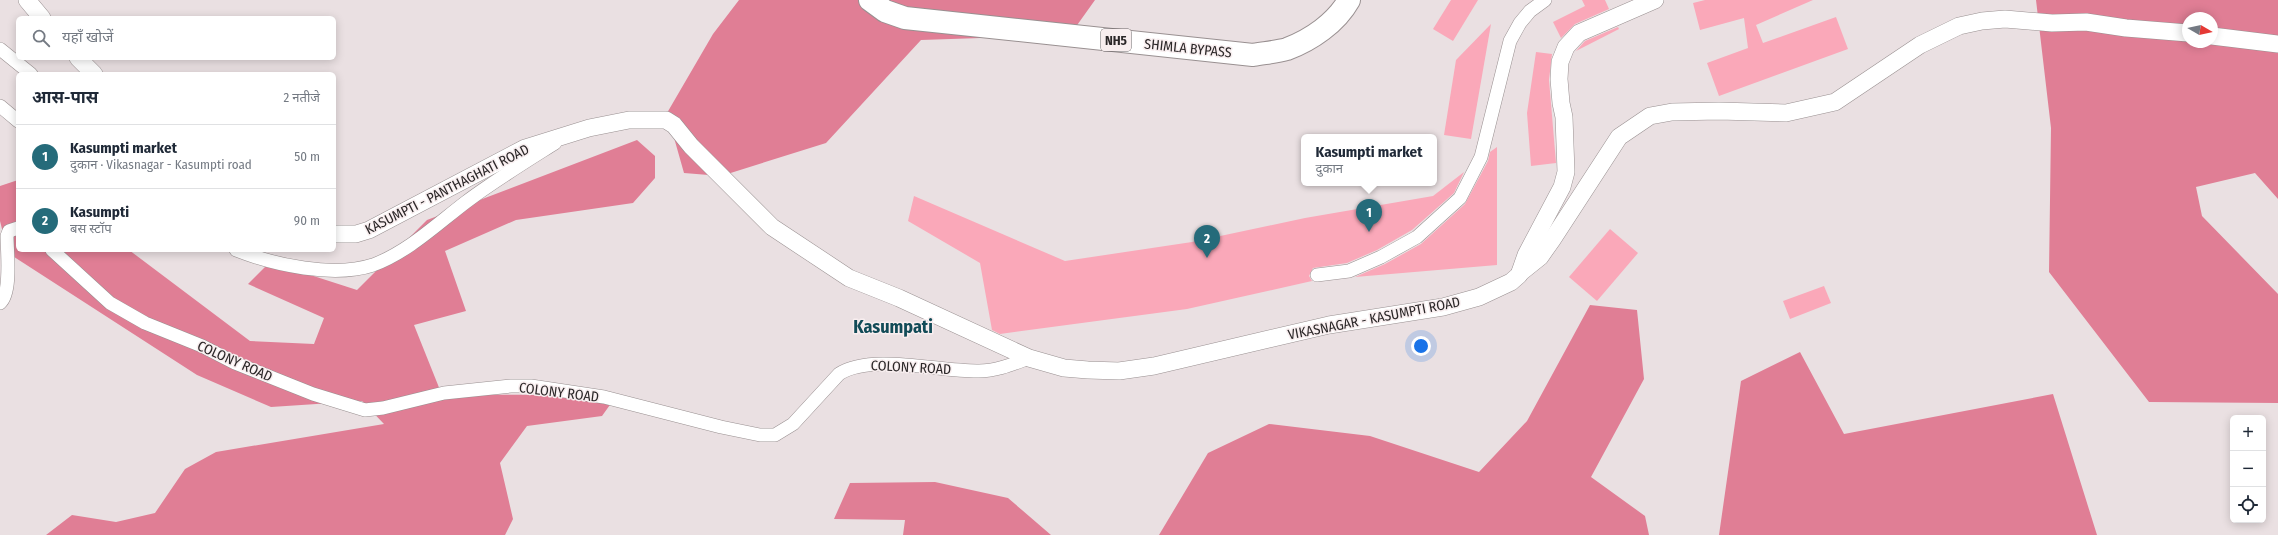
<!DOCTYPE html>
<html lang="hi">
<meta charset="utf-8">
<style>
body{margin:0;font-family:"Fira Sans Condensed","Noto Sans Devanagari",sans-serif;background:#f2f2f3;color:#1f2937}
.controls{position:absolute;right:12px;bottom:12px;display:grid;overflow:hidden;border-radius:6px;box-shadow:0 2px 10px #0003}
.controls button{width:36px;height:36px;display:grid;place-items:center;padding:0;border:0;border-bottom:1px solid #e0e1e3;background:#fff;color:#1f2937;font:20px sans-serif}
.compass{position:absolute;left:2182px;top:12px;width:36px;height:36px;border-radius:50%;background:#fff;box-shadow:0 2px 10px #0003;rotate:99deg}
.you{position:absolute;left:1421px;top:346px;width:14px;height:14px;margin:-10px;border:3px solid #fff;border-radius:50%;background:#1a73e8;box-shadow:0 0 0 6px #1a73e833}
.badge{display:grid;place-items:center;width:26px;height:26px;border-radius:50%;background:#256b7a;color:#fff;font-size:13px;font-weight:700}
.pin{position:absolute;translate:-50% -33px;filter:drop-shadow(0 1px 2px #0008)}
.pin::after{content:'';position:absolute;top:21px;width:14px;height:12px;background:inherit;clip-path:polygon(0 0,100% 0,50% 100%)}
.popup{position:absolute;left:1301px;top:134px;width:136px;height:52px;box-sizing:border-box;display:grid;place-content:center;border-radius:6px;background:#fff;filter:drop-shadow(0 1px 3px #0005);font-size:13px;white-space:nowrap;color:#747a83}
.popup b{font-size:15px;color:#1f2937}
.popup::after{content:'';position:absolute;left:50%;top:100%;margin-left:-8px;border:8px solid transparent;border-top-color:#fff}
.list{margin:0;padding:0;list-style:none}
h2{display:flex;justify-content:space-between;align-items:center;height:52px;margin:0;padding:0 16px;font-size:17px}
h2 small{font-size:13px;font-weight:400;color:#747a83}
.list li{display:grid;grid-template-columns:26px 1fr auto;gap:12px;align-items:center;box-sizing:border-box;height:64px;padding:0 16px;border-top:1px solid #e0e1e3}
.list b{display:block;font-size:15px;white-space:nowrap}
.list p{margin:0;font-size:13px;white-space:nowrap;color:#747a83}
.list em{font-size:13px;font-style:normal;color:#747a83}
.icon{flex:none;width:22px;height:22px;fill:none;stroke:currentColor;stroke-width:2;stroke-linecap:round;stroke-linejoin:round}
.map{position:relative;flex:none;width:2278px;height:535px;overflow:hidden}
.search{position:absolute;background:#fff;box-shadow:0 2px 10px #0003;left:16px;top:16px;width:320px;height:44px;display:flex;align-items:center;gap:10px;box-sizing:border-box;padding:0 14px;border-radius:6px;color:#747a83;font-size:15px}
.panel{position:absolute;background:#fff;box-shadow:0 2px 10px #0003;left:16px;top:72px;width:320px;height:180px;border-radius:6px}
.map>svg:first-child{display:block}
</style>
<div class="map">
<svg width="2278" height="535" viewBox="0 0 2278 535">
<rect width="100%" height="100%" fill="#eae0e2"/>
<g fill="#e07e95" fill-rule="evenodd">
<path d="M 739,0 L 1095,0 L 1070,35 L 921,40 L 826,143 L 721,176 L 684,173 L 667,113 L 713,34 Z"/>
<path d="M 2036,0 L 2278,0 L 2278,199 L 2255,173 L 2196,187 L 2202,216 L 2278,294 L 2278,403 L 2149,402 L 2049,272 L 2051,128 ZM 2188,18 L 2212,18 L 2212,42 L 2188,42 Z"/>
<path d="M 637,140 L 655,156 L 655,178 L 633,203 L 516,220 L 445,251 L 466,311 L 414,325 L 440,390 C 497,400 556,389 612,402 L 602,416 L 527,426 L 500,463 L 513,519 L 505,535 L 46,535 L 72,515 L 116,522 L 155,513 L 185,469 L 216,452 L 384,424 L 362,401 L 271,407 L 197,375 L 8,253 L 0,221 L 0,186 L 18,180 L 18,250 L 129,250 L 250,341 L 314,344 L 324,318 L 248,284 L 270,262 L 357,290 L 427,220 Z"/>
<path d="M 1590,305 L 1637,310 L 1644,379 L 1591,477 L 1645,516 L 1649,535 L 1159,535 L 1208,453 L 1269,424 L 1370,436 L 1479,472 L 1527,421 Z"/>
<path d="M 1800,352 L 1844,434 L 2053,394 L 2097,535 L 1719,535 L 1741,381 Z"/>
<path d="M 935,482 L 1008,498 L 1051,535 L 903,535 L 905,520 L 834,519 L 850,483 Z"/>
</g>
<g fill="#faa8b9">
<path d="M 1451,0 L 1478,0 L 1453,41 L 1433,29 Z"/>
<path d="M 1582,0 L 1605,0 L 1609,9 L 1575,24 L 1561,38 L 1553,22 L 1585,6 Z"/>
<path d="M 1705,0 L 1813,0 L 1756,25 L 1763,43 L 1836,17 L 1848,49 L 1719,96 L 1707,63 L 1748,48 L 1744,18 L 1700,30 L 1693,3 Z"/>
<path d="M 1491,24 L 1471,139 L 1444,135 L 1456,60 Z"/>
<path d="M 1618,27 L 1619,29 L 1576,51 L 1585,41 Z"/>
<path d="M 1536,52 L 1552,54 L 1549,80 L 1556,163 L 1531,166 L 1527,113 Z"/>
<path d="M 1497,147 L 1497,265 L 1355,277 L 1385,264 L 1421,244 L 1465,204 L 1488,161 L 1490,152 Z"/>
<path d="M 1464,172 L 1454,193 L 1412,230 L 1377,250 L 1347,263 L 1313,268 L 1309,276 L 1312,281 L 1187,309 L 1000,334 L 992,330 L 980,263 L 908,221 L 914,196 L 1065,261 L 1192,242 L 1305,218 L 1433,196 Z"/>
<path d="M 1610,229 L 1638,253 L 1597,301 L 1569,277 Z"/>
<path d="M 1824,286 L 1831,303 L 1790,319 L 1783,301 Z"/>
</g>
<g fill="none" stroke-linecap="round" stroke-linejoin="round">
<g stroke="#999091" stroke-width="14">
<g id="minor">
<path d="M 0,49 L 31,74"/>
<path d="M 0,106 L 18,121"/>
<path d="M 52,250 L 110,303 L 145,323 L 202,346 L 235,363 L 313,394 L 365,410 L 383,408 L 444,393 L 511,386 L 531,386 L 604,397 L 721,427 L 760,435 L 775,435 L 793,424 L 839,374 C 872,353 940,372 979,371 C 997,371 1013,364 1029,358"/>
<path d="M 236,250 C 274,265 334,278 373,265 C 408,252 437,224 466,202 C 494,181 525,162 555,143"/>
<path d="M 1317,275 L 1349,271 L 1381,257 L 1417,237 L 1460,198 L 1481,157 L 1510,41 L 1520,23 L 1530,11 L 1545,0"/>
<path d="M 0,303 C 12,293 7,251 7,236 L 9,231 L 18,228"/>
</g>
</g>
<g stroke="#999091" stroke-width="18">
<g id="tertiary">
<path d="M 27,0 L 42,18"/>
<path d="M 2212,36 L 2278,44"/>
<path d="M 78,58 L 94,74"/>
<path d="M 334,234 L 356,234 L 369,230 L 525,148 L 589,128 L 629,120 L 666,120 L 674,125 L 691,146 L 772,227 L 849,278 L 899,298 L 1029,358 L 1064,368 L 1088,370 L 1119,371 L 1154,366 L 1329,325 L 1443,307 L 1479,297 L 1511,282 L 1519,275 L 1526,255 L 1562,187 L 1566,172 L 1564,117 L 1561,103 L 1559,79 L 1560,62 L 1566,47 L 1579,33 L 1655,0"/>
<path d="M 1520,273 L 1540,257 L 1552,240 L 1619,137 L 1650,116 L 1672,112 L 1719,111 L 1786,113 L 1835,102 L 1920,45 L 1959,26 L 1982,21 L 2005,19 L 2052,23 L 2086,22 L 2126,28 L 2188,33"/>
</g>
</g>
<g stroke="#999091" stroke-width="24">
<path id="trunk" d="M 870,0 L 885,11 L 905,18 L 1253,55 C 1264,53 1276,52 1287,49 C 1311,40 1336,23 1349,0"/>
</g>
<use href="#minor" stroke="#fff" stroke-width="13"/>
<use href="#tertiary" stroke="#fff" stroke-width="17"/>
<use href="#trunk" stroke="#fff" stroke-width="22"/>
</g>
<g text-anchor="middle" stroke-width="3" stroke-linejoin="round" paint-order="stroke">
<rect fill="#f8eeef" stroke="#686364" stroke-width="1" x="1101" y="29" width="30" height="22" rx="3"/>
<g font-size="13" font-weight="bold" fill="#2b2728">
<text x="1116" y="45">NH5</text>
</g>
<g font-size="14" fill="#2b2728" stroke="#f8eeef">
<text transform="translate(1188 48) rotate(6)" y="5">SHIMLA BYPASS</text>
<text transform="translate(447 189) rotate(-27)" y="5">KASUMPTI - PANTHAGHATI ROAD</text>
<text transform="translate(1374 318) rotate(-11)" y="5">VIKASNAGAR - KASUMPTI ROAD</text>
<text transform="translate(235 361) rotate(24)" y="5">COLONY ROAD</text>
<text transform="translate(911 367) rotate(3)" y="5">COLONY ROAD</text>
<text transform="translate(559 392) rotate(7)" y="5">COLONY ROAD</text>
</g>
<g font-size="18" font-weight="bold" fill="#124b57" stroke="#f8eeef">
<text x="893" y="333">Kasumpati</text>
</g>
</g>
</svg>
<div class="controls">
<button>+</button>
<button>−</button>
<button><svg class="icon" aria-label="locate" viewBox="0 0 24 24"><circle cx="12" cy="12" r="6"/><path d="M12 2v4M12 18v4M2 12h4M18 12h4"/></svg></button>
</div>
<svg class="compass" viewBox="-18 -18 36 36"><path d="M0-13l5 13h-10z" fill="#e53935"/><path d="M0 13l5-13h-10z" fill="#747a83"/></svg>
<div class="you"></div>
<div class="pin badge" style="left:1369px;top:232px">1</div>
<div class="popup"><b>Kasumpti market</b>दुकान</div>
<div class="pin badge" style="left:1207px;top:258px">2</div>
<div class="search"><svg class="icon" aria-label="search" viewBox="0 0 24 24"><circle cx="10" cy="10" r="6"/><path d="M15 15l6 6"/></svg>यहाँ खोजें</div>
<section class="panel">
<h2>आस-पास<small>2 नतीजे</small></h2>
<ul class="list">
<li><span class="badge">1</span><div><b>Kasumpti market</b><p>दुकान · Vikasnagar - Kasumpti road</p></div><em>50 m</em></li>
<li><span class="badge">2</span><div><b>Kasumpti</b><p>बस स्टॉप</p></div><em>90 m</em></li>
</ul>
</section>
</div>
